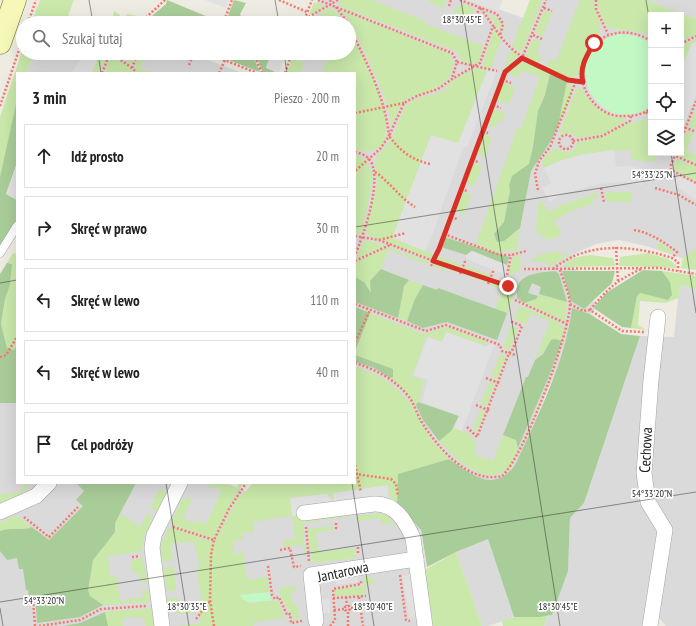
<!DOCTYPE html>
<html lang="pl">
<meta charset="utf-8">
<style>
body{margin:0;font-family:"PT Sans Narrow",sans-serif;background:#f6f6f6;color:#222}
.controls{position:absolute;right:12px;top:12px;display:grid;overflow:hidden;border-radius:0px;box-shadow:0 4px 16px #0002}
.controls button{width:36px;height:36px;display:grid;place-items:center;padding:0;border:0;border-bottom:1px solid #e0e0e0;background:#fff;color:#222;font:20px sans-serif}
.stop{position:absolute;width:12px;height:12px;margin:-9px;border:3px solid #d93025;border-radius:50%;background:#fff}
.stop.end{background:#d93025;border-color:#fff;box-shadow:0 1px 4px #0008}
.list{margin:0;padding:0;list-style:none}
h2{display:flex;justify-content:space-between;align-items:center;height:52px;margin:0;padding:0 16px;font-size:17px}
h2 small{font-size:13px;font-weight:400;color:#767676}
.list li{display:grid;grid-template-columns:26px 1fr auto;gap:12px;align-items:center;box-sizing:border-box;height:64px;margin:0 8px 8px;padding:0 8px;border:1px solid #e0e0e0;border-radius:0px}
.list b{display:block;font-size:15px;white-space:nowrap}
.list em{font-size:13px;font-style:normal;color:#767676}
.icon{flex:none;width:22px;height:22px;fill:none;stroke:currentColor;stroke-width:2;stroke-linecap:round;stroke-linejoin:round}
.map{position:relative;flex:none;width:696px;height:626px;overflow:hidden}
.search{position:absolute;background:#fff;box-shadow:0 4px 16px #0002;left:16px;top:16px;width:340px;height:44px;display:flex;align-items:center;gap:10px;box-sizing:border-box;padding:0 14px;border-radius:22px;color:#767676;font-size:15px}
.panel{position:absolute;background:#fff;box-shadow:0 4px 16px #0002;left:16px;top:72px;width:340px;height:412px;border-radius:0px}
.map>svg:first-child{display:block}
</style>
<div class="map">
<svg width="696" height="626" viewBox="0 0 696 626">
<rect width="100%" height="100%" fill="#eeebe3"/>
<g fill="#dbdada" fill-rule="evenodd">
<path d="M 318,0 L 473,0 L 529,20 L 538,0 L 696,0 L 696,263 L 646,246 L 619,240 L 596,244 L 576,253 L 571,261 L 597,307 L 590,314 L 572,308 L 569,329 L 556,371 L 516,463 L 501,479 L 491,480 L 482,479 L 469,473 L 449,459 L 430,438 L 412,405 L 355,366 L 355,73 L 292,73 L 299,53 L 349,53 L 349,23 L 310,23 ZM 651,15 L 681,15 L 681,153 L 651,153 Z"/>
<path d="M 34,53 L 91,53 L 114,63 L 121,53 L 190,53 L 242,73 L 26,73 Z"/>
<path d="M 683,285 L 696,290 L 696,626 L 666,626 L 648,605 L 642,626 L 544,626 L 547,616 L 552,615 L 568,571 L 570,518 L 584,503 L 640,336 L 674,337 L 678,298 L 681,286 Z"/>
<path d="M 0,403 L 17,403 L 17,483 L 226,483 L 262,499 L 386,479 L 397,503 L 421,530 L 434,626 L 0,626 Z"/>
<path d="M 488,539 L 514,617 L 488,626 L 482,626 L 456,552 Z"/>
</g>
<g fill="#c9e8aa">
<path d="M 40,0 L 74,0 L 68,15 L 87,23 L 31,23 Z"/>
<path d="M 340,0 L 371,0 L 426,21 L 426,24 L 483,46 L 479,62 L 476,65 L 461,61 L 458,52 L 339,6 Z"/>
<path d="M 427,0 L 446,0 L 443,9 Z"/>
<path d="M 530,0 L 542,0 L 524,47 L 520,52 L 512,46 Z"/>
<path d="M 580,0 L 593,0 C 595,10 601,21 600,31 C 599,41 589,45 585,54 C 582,60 583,70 577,75 C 575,77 572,78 569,78 L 546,68 L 549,59 L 556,61 Z"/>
<path d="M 597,0 L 646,0 L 696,19 L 696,34 L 681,42 L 681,15 L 651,15 L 651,38 C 625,20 603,46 597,0 Z"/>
<path d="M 314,2 L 325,6 L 309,15 Z"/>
<path d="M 463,4 L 474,8 L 470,19 L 454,13 L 455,9 Z"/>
<path d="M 330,7 L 337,12 L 345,23 L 341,23 L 323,15 L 320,23 L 314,22 L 312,19 Z"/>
<path d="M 340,10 L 450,54 C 459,72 444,87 426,93 C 419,95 411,95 405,100 C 397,107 395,121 391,131 C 395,108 359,42 348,19 Z"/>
<path d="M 114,11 L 120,15 L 119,23 L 112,23 Z"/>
<path d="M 547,11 L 552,13 L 542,37 L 535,32 L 543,13 Z"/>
<path d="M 487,13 L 500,20 L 501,28 L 500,31 Z"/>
<path d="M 127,14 L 143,17 L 137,23 L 125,23 Z"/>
<path d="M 494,29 L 501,39 L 491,69 L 482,66 Z"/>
<path d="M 349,30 C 361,53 423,164 355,150 L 355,73 L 322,73 L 330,53 L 349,53 Z"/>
<path d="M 536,39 L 541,42 L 536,54 L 542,56 L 538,64 L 528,59 L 526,54 L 533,40 Z"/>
<path d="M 696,39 L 696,43 L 692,43 L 681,70 L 681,47 Z"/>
<path d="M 23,48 L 23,53 L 34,53 L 26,73 L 17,73 L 17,101 L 0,177 L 0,117 Z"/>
<path d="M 511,49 L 518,55 L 503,71 Z"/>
<path d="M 98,53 L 107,53 L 99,73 L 89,73 Z"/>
<path d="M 116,53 L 137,53 L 131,65 Z"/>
<path d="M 140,53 L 146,53 L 140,68 L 152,73 L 139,73 L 134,68 Z"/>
<path d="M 111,55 L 127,65 L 135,73 L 104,73 Z"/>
<path d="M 292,58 L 304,63 L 301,73 L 287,72 Z"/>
<path d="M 520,62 L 526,63 L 550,74 L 545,95 L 541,102 L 529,164 L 509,186 L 510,191 L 504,222 L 494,234 L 494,238 L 514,234 L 520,228 L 516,252 L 512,250 L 499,253 L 476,244 L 517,128 L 521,129 L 540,77 L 521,70 L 518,78 L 507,73 Z"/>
<path d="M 476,68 L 487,71 L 458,144 L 431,135 L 393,238 L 433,254 L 431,259 L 367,235 L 366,231 L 377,184 L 375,160 L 394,134 L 405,106 L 409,102 L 415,99 L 442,92 L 451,81 Z"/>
<path d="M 567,81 C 579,90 563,115 558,125 Z"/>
<path d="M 503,83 L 515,87 L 509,104 L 496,100 Z"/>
<path d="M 579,88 L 582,90 C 593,107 605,118 626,118 L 624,122 L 604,134 L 578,138 L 570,133 L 560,135 L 560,132 L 576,90 Z"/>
<path d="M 494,109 L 505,113 L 502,122 L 498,120 L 495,128 L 488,125 Z"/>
<path d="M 696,109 L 696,126 L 695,129 L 689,126 Z"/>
<path d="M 649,118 L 651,119 L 651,153 L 658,153 L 653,162 L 631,160 L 631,150 L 625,150 C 596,151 570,156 544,168 L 542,164 L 545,156 L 558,147 L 563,152 C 571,153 576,150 577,142 L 603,137 L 627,124 Z"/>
<path d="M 687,130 L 693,133 L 686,151 L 696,155 L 696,163 L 677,156 L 678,153 L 681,153 L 681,146 Z"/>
<path d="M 485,135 L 492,137 L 485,158 L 477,154 Z"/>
<path d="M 355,154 C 366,158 372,168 373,179 L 362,233 L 355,235 Z"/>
<path d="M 677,159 L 696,167 L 696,181 L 675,171 L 674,164 Z"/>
<path d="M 473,163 L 482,166 L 474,186 L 469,185 L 467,181 Z"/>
<path d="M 462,192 L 471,195 L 464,215 L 456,210 Z"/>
<path d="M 605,192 L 632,192 L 631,202 L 607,202 Z"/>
<path d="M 596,193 L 599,197 L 592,199 L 593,204 L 571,211 L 554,221 L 562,234 L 554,239 L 545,239 L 536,231 L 538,203 L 540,201 L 550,212 L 561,205 Z"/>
<path d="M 367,240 L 385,246 L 355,260 L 363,242 Z"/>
<path d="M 660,242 L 673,252 L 672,254 L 656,249 Z"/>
<path d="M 388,247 L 402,252 L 401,255 L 388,250 L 381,269 L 370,281 L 372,293 C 365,289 364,280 355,277 L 355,263 Z"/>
<path d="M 696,248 L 696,270 L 681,268 L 683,258 Z"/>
<path d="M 558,251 L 560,256 L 566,252 L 568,256 L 548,267 L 548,263 L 531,261 L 539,254 Z"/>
<path d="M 13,253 L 17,254 L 17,346 L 15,350 L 7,348 L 1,324 L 5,299 L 10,285 L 12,264 L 7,263 Z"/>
<path d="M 406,253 L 429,262 L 428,265 L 405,256 Z"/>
<path d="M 648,253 L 668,259 L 676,265 L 676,268 L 619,266 L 620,257 Z"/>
<path d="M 519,254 L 521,263 L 519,272 L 511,274 L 508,272 L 514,256 Z"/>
<path d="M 590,255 L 613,258 L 615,266 L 564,267 C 566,258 581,256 590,255 Z"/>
<path d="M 438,256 L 461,264 L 460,268 L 441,260 L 440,262 L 436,261 Z"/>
<path d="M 434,264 L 443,267 L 443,265 L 459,271 L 458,273 L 445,268 L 444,271 L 433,267 Z"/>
<path d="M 466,266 L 490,275 L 489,278 L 464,269 Z"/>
<path d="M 662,271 L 696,276 L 696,290 L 683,285 L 681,286 L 678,298 L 666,303 L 640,301 L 638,325 L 646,330 L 631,328 L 637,296 L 640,293 L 668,300 L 670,282 Z"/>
<path d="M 463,272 L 487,281 L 486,283 L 463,274 Z"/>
<path d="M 409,280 L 423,285 L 415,299 L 407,321 L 398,318 L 404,286 Z"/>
<path d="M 492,283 L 513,290 L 513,298 L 507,313 L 495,309 L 502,290 L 490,285 Z"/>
<path d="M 539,294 L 567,302 L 565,322 C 553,314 537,311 524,303 L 536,299 Z"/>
<path d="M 519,306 L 555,320 L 564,327 L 562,341 L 555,339 L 535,360 L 550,321 L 531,314 L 526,324 L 514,319 Z"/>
<path d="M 370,313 L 424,334 L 447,327 L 487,342 L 482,356 L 479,344 L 446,332 L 442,342 L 426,337 L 412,376 L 424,381 L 418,404 L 416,405 L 408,394 L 390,378 L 394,374 L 393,369 L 355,355 Z"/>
<path d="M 511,325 L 518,328 L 509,350 L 503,348 Z"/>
<path d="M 500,354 L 506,356 L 497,379 L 491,377 Z"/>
<path d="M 355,366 L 381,377 L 398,390 L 412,405 L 430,438 L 449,459 L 398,474 L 397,503 L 389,495 L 388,485 L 333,493 L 334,502 L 327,494 L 290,498 L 304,515 L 352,512 L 352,516 L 303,523 L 304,531 L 302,532 L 307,554 L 305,555 L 303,545 L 283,547 L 283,541 L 295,539 L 292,516 L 253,522 L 254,532 L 242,533 L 243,540 L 233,541 L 234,554 L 244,552 L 245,569 L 248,580 L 267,577 L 269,592 L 240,595 L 253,604 L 265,600 L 278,601 L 285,618 L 254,622 L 254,626 L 175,626 L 201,623 L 199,612 L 180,614 L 177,612 L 170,613 L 168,598 L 177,597 L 178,609 L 181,611 L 184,611 L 186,608 L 201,606 L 200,587 L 197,577 L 199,564 L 194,542 L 173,543 L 171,545 L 173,560 L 162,562 L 160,546 L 169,527 L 214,542 L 238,498 L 250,487 L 252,483 L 355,483 Z"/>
<path d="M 490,381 L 495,383 L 486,407 L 480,405 Z"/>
<path d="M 480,410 L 485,412 L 476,433 L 473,428 Z"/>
<path d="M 454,428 L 470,434 L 473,438 L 473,441 L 477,444 L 474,454 L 493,461 L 503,435 L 516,440 L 518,448 C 515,455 513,464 507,469 C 485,488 452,457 439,441 Z"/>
<path d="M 27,483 L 31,483 L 18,497 L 0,506 L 0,494 L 17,493 Z"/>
<path d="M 201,483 L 226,483 L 237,488 L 239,483 L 243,483 L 213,539 L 170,525 L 181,500 L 187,498 L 192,499 L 184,516 L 185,519 L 194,523 L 196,520 L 206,524 L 221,492 L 219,489 Z"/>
<path d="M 159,489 L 165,492 L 165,495 L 157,511 L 150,508 Z"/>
<path d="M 380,513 L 387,515 L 395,526 L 387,524 L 382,525 L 380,518 L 356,521 L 355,516 Z"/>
<path d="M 121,514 L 140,527 L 147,514 L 153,517 L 143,539 L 142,552 L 108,556 L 110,576 L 117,577 L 120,600 L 123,602 L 128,599 L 143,597 L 142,590 L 147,590 L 149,592 L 151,602 L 103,605 L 90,596 L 88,590 L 93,560 L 115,532 L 115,523 Z"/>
<path d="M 15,515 L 32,527 C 23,531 11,527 0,531 L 0,523 Z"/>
<path d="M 333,526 L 334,530 L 316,533 L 319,552 L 354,548 L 356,558 L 313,563 L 307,529 Z"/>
<path d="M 456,552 L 482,626 L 432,626 L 423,571 Z"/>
<path d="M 143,558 L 147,581 L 146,583 L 141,583 L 140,574 L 133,573 L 131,560 Z"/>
<path d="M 174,566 L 176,590 L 167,591 L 163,569 Z"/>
<path d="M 364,576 L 369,576 L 373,580 L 374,584 L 365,585 L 366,595 L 335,596 L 335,589 L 363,586 Z"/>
<path d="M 295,586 L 297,590 L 290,592 L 294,605 L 298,604 L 299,619 L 293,620 L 292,612 L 289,612 L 280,595 L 279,588 Z"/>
<path d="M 151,608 L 154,626 L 145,626 L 144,617 C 136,618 129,617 123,618 L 123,626 L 108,626 L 105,612 Z"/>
<path d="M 547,616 L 544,626 L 503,626 L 502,621 L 514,617 Z"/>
</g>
<g fill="#a9cd99">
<path d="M 167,0 L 213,19 L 215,20 L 214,23 L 144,23 L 166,4 Z"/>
<path d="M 234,0 L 246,3 L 240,14 L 244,23 L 234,23 L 228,16 Z"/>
<path d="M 212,53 L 251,53 L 260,72 L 216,55 Z"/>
<path d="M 255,53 L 272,53 L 266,67 L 275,72 L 274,73 L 263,73 Z"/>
<path d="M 550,74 L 567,81 L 558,126 L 551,141 L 531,171 L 520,228 L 504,241 L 497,242 L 494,234 L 504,222 L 510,191 L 509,186 L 512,176 L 529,164 L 533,147 L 538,111 L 545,95 Z"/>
<path d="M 16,104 L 17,163 L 6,194 L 17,200 L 17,220 L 0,247 L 0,177 Z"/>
<path d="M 444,237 L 509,257 L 507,265 L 473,251 L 466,255 L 441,247 Z"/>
<path d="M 7,263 L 12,264 L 10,285 L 5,299 L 1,324 L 7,348 L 14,350 L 17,346 L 17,403 L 0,403 L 0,274 Z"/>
<path d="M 381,269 L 409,280 L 404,286 L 398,318 L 355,302 L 355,277 L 364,282 L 371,293 L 370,281 Z"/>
<path d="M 643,270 L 662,271 L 670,282 L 672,295 L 668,300 L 640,293 L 637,296 L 631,328 L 622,327 L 595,309 L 594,307 L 606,293 Z"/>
<path d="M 555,271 L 559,274 L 567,302 L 539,294 L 541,287 L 532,283 L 528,293 L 538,296 L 536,299 L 524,303 L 517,298 C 517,294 517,289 518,285 C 523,273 544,272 555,271 Z"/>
<path d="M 562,271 L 615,271 L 612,283 L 584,309 L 571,301 Z"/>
<path d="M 423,285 L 437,290 L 438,288 L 507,313 L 497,340 L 447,322 L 423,328 L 407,321 L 415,299 Z"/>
<path d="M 355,307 L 370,313 L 355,352 Z"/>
<path d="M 572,308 L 590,314 L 621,334 L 640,336 L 584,503 L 570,518 L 568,571 L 552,615 L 540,617 L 514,617 L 488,539 L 456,552 L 427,567 L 421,530 L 397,503 L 398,474 L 449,459 C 474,476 495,494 516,463 C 539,413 565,362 572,308 Z"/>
<path d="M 555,339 L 562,341 L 549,376 L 518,448 L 516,440 L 503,435 L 526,377 L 528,377 L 535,360 L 543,354 L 551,340 Z"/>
<path d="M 355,355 L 393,369 L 393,377 L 390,378 L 372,367 L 355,362 Z"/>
<path d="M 418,402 L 459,416 L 451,431 L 439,441 L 423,420 L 416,405 Z"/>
<path d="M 76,483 L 136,483 L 115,523 L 115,532 L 93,560 L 88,590 L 90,596 L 103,605 L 80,617 L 37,623 L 36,605 L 40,604 L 38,595 L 29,596 L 28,590 L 26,590 L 23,569 L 19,569 L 17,558 L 7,560 L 0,551 L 0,531 C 11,527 23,531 32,527 L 49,540 L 83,506 L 76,500 L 84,491 Z"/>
<path d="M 105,612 L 108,626 L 63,626 L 80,623 Z"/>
</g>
<g fill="#c1f8c4">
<path d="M 619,34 L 638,36 L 651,43 L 651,105 C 601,146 549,52 619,34 Z"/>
<path d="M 269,592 L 271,601 C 259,599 248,609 240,595 Z"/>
</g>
<g fill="#e1e1e1">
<path d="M 205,0 L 229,0 L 226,8 Z"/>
<path d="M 466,0 L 502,0 L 502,1 L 498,12 Z"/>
<path d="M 692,43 L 696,43 L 696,94 L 681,133 L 681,70 Z"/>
<path d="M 86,53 L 89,53 L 97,60 L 92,73 L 71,73 Z"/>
<path d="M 272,53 L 286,53 L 279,73 L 266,68 Z"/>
<path d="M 491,70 L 497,71 L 467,147 L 465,146 L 458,161 L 433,233 L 425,251 L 392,238 L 431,135 L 458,143 L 487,71 Z"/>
<path d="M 614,150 L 616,167 L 627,166 L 645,169 L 642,185 L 620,182 L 599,184 L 562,194 L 550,202 L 542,188 L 551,183 L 544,168 L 562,160 L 585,154 Z"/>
<path d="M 17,163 L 17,200 L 6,194 Z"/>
<path d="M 679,176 L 696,184 L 696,200 L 673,184 Z"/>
<path d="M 472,251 L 509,266 L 507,275 L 466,259 L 466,255 Z"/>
<path d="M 446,332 L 486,346 L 495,343 L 462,431 L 454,428 L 459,416 L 422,402 L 428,380 L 413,375 L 428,337 L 442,342 Z"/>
<path d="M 388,485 L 388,505 L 292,516 L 290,498 L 327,494 L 334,502 L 333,493 Z"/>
<path d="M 408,527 L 421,530 L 427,567 L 418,576 L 424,616 L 409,617 L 402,576 L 418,573 Z"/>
<path d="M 356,568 L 358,582 L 336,585 L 334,572 Z"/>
<path d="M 330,599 L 330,613 L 315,613 L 314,600 Z"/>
</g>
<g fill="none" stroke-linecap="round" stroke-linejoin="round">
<g stroke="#a4a4a4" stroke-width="9">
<path id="service" d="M 0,253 L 17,226"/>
</g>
<g stroke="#a4a4a4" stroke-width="16">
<g id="minor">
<path d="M 0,512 L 36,496 L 49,483"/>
<path d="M 304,513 L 374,504 C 395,503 405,520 413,538 L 425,626"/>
<path d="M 316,621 L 311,575 L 416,559"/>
<path d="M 162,626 L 152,548 L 154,535 L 180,483"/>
<path d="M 650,626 L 665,530 L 648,502 L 644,473 L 651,380 L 658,317"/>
</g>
</g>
<g stroke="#687207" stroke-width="23">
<path id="secondary" d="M 0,43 L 15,0"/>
</g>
<g stroke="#f7786c" stroke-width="2.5" stroke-dasharray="2 2" stroke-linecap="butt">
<path d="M 279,0 L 307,12"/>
<path d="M 318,0 L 452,53 L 457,62 L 452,78"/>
<path d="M 330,0 L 332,4"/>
<path d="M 460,0 L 497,14 L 503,24 L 500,36"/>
<path d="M 596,0 L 596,9 L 608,34"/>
<path d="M 449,6 L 451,0"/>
<path d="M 336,7 L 348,23"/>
<path d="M 544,8 L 552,11"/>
<path d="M 305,19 L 338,0"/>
<path d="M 28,23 L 36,0"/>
<path d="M 140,23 L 165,0"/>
<path d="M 215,23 L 226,16"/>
<path d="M 232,23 L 226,16 L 232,0"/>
<path d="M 303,23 L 312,0"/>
<path d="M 349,26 C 366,62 385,96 389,136 L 380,149 L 355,171"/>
<path d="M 494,27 C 498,33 502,39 507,44 C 524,62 558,79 583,82"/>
<path d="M 533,35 L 542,39"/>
<path d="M 651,41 C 605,12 559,64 594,103 C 600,110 610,116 620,116 C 631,116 642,116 651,108"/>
<path d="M 681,44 L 696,36"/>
<path d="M 111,53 L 132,68 L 137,73"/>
<path d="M 197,53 L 201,55 L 207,53 L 257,73"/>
<path d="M 253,53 L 262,73"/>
<path d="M 292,53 L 301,56"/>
<path d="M 162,55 L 162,53"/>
<path d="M 457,62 L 497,71"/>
<path d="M 189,65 L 194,53"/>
<path d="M 132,68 L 138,53"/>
<path d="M 102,73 L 110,53"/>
<path d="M 219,73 L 225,60"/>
<path d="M 285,73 L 292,53"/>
<path d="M 502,80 L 511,83"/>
<path d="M 493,105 L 501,108"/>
<path d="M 0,106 L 23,38"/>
<path d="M 646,112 L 651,116"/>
<path d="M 355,113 L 404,103"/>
<path d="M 681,126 L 694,131"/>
<path d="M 483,131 L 488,133"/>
<circle cx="566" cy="142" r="7"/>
<path d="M 681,140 L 696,101"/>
<path d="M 573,141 L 602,136 L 630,121 L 631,116"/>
<path d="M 355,152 C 359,153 366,155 369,159 C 384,176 364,235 355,255"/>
<path d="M 669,153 L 696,165"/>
<path d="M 676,153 L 671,165 L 671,170 L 696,183"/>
<path d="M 472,160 L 478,162"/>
<path d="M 430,164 C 412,160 400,151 389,136 L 404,103 L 417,96 L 438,89 L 452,79 L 480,63 L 493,26 L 480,7 L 476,16"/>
<path d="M 375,172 C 390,182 400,198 415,207"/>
<path d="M 601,188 L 604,202"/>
<path d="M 655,188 L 679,195 L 696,205"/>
<path d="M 461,189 L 467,191"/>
<path d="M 538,190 L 535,174 L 539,161 L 550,147 L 576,81"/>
<path d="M 451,217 L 457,219"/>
<path d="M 634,230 C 651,233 664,242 677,252 L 672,258"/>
<path d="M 444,234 L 500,255 L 511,255 L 526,251"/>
<path d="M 355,236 L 379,240 L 441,264 L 442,263 L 508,286 L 514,284"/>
<path d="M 379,240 L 406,233"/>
<path d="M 616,247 L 618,281"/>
<path d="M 355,261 L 390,245"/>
<path d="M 431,266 L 439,249 L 505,72 L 522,58 L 546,0"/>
<path d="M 524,269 L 660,268 L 696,274"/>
<path d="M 553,269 C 587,241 633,245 672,258 L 678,262 L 678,271"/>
<path d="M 460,274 L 466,259"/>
<path d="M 507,275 L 511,255"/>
<path d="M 488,284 L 494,269"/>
<path d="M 515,300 L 567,324"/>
<path d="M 355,304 L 426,331 L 446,325 L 500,345 L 502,351 L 515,355"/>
<path d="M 570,304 L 583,311 L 590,310 L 622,331 L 644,332"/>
<path d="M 590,310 C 608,288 616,281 641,269"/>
<path d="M 355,342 L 370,310"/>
<path d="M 0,357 L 6,355 L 17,337"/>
<path d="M 355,363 C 375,369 396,380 409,397 C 415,405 417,415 423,424 C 439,449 469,484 502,476 C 524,457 569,335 570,305 C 570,294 563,280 560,270"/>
<path d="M 486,378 L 501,384"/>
<path d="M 476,405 L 490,411"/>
<path d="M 467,427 L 477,437 L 509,353 L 512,351 L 522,326 L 510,321"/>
<path d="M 355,465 L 361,492"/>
<path d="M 355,474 L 391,479 L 396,484 L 398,496"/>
<path d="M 24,517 L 49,537 L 78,507"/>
<path d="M 336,523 L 336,528 L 338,528"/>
<path d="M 173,527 L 214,540 L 229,509 L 246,483"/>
<path d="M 306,527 L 309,561"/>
<path d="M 358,547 L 358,555"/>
<path d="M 280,550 L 290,548 L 294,567 L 301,566"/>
<path d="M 132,557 L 139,556"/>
<path d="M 268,566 L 272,595 L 275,599 L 279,597 L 287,615 L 290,614 L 291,623 L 302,621"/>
<path d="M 400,575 L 406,620 L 410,621"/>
<path d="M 346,597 L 347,606"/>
<path d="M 359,597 L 363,626"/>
<path d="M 333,598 L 366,596"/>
<path d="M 33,600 L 35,626"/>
<path d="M 351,608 L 360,608"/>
<path d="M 334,610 L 345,609"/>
<path d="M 196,619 L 210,601"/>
<path d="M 39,626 L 80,620 L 101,609 L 147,606"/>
<path d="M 214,626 L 210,600 L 211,555 L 214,540"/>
<path d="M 330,626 L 335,620 L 333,589 L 361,584 L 361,581"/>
<path d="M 348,626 L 348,611 L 350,609 L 349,606 L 345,607 L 345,610 L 348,611"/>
</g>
<use href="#service" stroke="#fff" stroke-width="8"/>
<use href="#minor" stroke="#fff" stroke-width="15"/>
<use href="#secondary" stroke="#f6f8b8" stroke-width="22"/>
</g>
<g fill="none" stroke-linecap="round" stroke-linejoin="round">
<path stroke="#d93025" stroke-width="5" d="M 508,286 L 433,261 L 439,249 L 505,72 L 522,58 L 568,80 L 583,82 C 579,67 587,55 594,43"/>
</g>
<path fill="none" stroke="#1d1d1d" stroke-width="1" stroke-opacity="0.45" d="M 89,0 L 93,23M 275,0 L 279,23M 461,0 L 560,626M 646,0 L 651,29M 98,53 L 101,73M 284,53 L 287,73M 671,153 L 696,313M 355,227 L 696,173M 0,283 L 17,280M 166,483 L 189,626M 352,483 L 374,626M 0,602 L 696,492M 0,608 L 3,626"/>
<g text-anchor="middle" stroke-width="3.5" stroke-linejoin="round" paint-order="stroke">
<g font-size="15" fill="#1d1d1d" stroke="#fff">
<text transform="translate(646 450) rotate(-87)" y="5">Cechowa</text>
<text transform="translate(343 572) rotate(-12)" y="5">Jantarowa</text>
</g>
</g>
<g font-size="10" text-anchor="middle" fill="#1d1d1d" stroke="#fff" stroke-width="3.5" stroke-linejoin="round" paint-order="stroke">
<text x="462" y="23">18°30'45"E</text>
<text x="652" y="178">54°33'25"N</text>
<text x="652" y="497">54°33'20"N</text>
<text x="44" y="604">54°33'20"N</text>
<text x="187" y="610">18°30'35"E</text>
<text x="373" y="610">18°30'40"E</text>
<text x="558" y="610">18°30'45"E</text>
</g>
</svg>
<div class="controls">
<button>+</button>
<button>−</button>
<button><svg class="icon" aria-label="locate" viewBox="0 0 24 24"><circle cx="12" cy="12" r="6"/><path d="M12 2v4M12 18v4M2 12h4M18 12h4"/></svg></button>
<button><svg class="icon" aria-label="layers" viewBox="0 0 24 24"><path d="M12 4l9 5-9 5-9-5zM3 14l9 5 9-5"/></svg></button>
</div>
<div class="stop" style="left:594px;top:43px"></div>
<div class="stop end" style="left:508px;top:286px"></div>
<div class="search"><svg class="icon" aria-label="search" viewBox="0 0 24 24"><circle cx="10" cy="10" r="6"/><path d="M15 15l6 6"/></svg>Szukaj tutaj</div>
<section class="panel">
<h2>3 min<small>Pieszo · 200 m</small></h2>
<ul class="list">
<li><svg class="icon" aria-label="ahead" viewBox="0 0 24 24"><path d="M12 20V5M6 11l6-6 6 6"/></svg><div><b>Idź prosto</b></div><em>20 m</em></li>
<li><svg class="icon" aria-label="right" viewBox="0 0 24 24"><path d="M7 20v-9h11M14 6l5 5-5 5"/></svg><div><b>Skręć w prawo</b></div><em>30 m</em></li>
<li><svg class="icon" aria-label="left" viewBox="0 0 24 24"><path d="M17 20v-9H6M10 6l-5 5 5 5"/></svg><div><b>Skręć w lewo</b></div><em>110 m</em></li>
<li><svg class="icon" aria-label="left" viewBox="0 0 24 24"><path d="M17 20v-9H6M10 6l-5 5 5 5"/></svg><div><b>Skręć w lewo</b></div><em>40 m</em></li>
<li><svg class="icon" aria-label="arrive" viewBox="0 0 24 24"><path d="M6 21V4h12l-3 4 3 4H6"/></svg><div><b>Cel podróży</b></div></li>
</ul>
</section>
</div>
